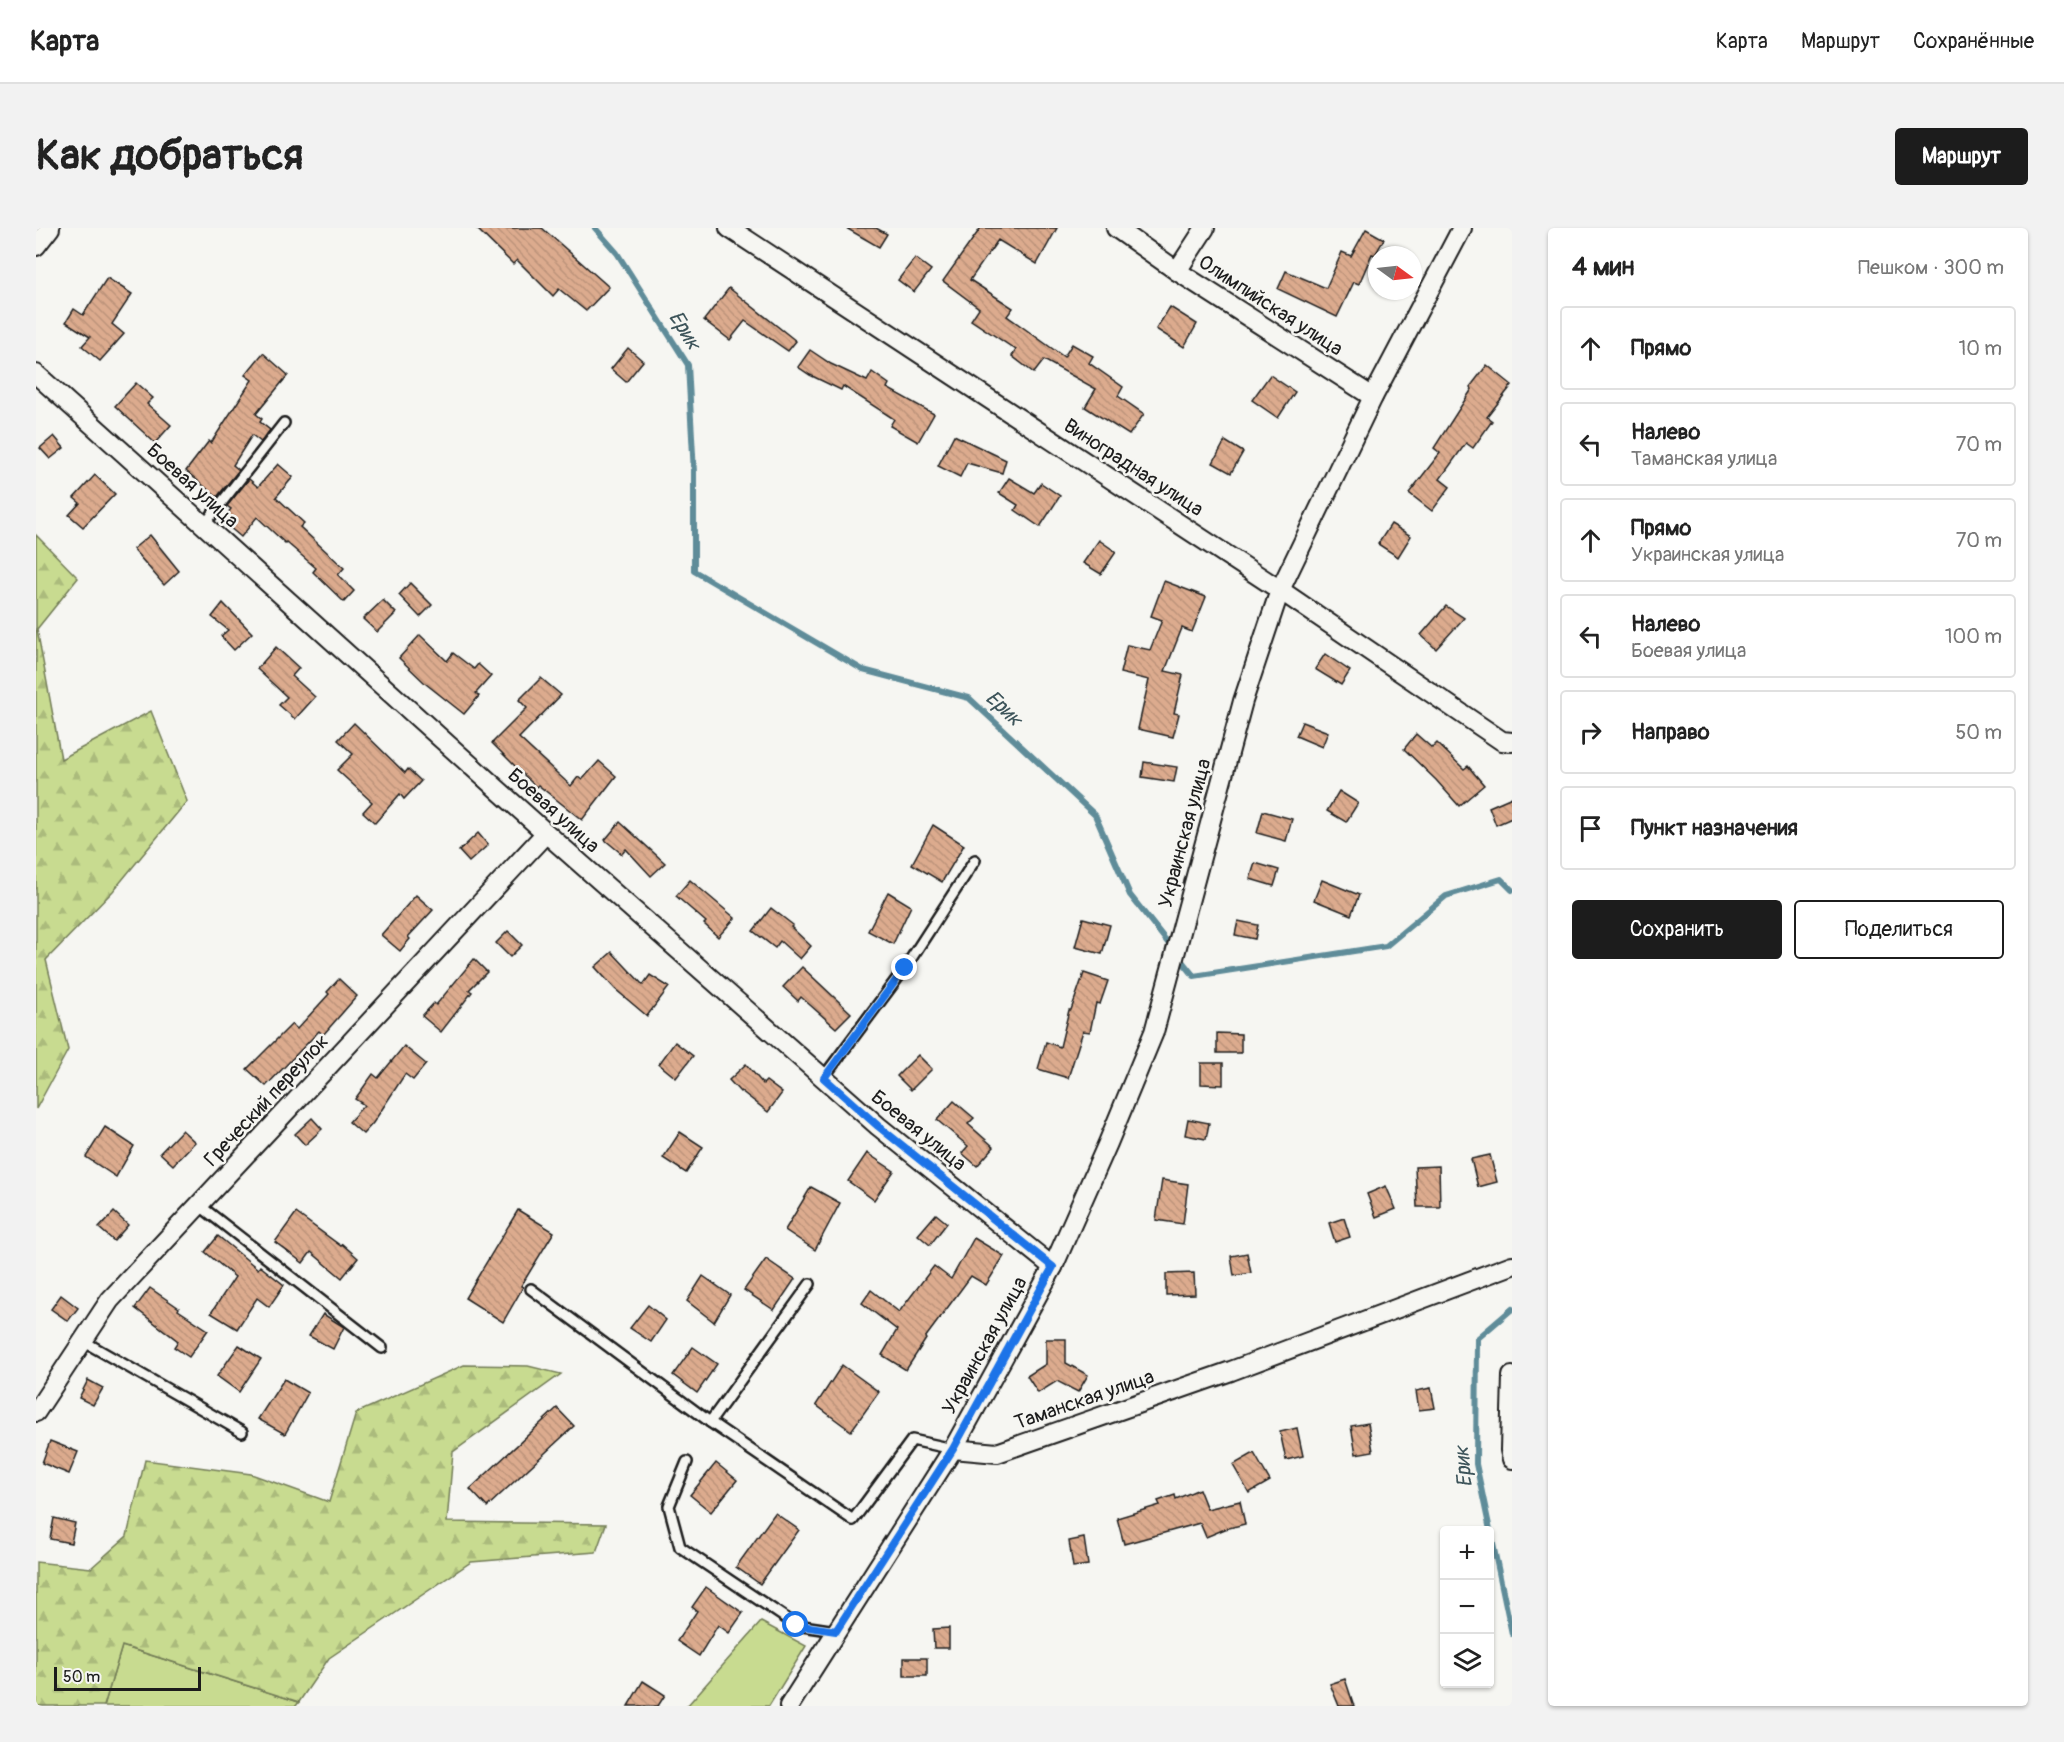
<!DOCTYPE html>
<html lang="ru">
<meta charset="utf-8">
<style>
body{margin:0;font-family:Pangolin,sans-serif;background:#f2f2f2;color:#222}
.controls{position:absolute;right:18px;bottom:18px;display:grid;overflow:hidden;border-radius:6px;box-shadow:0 2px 4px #0004}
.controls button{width:54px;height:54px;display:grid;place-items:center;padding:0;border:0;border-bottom:2px solid #e0e0e0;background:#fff;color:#222;font:30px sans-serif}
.compass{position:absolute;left:1332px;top:18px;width:54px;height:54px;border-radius:50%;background:#fff;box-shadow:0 2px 4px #0004;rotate:105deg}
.scale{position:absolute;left:18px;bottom:15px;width:147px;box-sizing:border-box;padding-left:6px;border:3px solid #1c1c1c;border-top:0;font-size:16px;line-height:21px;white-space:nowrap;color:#1c1c1c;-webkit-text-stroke:4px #f6f6f2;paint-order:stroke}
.stop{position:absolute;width:18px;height:18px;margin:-14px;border:4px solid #1a73e8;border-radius:50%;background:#fff}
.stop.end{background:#1a73e8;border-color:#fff;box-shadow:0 2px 6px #0008}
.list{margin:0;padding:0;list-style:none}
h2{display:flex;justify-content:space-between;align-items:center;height:78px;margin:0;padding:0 24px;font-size:26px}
h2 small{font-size:20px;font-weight:400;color:#767676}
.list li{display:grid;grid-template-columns:39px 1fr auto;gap:18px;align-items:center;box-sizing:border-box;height:84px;margin:0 12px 12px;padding:0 12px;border:2px solid #e0e0e0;border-radius:6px}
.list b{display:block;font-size:22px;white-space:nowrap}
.list p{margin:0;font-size:20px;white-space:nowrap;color:#767676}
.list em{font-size:20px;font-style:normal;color:#767676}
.actions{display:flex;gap:12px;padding:18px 24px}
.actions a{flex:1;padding:14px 0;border:2px solid #1c1c1c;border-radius:6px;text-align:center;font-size:21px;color:#1c1c1c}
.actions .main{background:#1c1c1c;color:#fff}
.icon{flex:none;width:33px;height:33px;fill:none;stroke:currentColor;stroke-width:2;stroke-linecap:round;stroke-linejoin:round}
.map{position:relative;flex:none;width:1476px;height:1478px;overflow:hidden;border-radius:6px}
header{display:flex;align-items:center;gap:36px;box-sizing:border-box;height:84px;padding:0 30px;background:#fff;border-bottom:2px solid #e0e0e0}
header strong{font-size:28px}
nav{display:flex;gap:33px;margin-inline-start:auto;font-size:21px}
.intro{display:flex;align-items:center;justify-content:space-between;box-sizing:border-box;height:144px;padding:0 36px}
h1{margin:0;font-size:42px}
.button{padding:15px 27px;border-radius:6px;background:#1c1c1c;color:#fff;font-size:21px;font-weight:700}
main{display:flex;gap:36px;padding:0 36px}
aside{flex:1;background:#fff;border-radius:6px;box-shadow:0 2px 4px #0004}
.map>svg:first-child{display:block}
</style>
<header>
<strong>Карта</strong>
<nav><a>Карта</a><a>Маршрут</a><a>Сохранённые</a></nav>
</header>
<div class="intro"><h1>Как добраться</h1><a class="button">Маршрут</a></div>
<main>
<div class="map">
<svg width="1476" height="1478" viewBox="0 0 1476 1478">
<defs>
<pattern id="forest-firs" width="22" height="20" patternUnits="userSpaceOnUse" patternTransform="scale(1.5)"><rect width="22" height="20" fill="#c8db90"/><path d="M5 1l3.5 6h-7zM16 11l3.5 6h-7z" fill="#abbb7c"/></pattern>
<pattern id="building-back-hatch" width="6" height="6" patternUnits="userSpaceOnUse" patternTransform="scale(1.5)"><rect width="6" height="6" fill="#dcab8e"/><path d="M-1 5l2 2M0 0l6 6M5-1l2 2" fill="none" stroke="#bc937a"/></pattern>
</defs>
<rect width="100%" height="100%" fill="#f6f6f2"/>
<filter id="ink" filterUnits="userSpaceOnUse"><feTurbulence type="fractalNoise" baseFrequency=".0167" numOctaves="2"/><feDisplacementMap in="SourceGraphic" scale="12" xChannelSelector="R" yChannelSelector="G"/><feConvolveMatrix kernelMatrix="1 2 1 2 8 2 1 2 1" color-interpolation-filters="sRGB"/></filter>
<g filter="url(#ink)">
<g fill="#c8db90" stroke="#727c56" stroke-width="1.5">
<path d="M 725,1394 L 770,1418 L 733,1478 L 651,1478 Z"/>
<path d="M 86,1418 L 263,1474 L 260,1478 L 68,1478 Z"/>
</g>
<g fill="url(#forest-firs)" stroke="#727c56" stroke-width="1.5">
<path d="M 0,307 L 42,350 L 1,401 L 25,531 L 115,483 L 151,573 L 77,663 L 10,732 L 32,822 L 0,881 Z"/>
<path d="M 428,1137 L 492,1138 L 525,1146 L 417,1224 L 411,1294 L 570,1296 L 560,1324 L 435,1334 L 293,1430 L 263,1474 L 86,1418 L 68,1478 L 0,1478 L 0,1334 L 55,1340 L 91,1308 L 109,1232 L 215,1246 L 293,1274 L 320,1185 Z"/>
</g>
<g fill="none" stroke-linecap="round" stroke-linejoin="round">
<g stroke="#5f8c99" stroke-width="6">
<path d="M 559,0 L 581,25 L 652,137 L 658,245 L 658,343 L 827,442 L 933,470 L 1059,587 L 1094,667 L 1136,720"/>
<path d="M 1142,728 L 1158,748 L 1350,718 L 1410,668 L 1465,651 L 1476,662"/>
<path d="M 1476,1081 L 1441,1111 L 1440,1236 L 1476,1406"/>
</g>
</g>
<g fill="url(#building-back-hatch)" stroke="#1c1c1c" stroke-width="1.5">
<path d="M 440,0 L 506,0 L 573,59 L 550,83 L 523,61 L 517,68 L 481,32 L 477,36 Z"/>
<path d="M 810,0 L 840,0 L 851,6 L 843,19 Z"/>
<path d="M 943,0 L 1021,0 L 1001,36 L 962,12 L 934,52 L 977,80 L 971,88 L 1028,129 L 1036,116 L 1057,128 L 1053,135 L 1087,159 L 1082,168 L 1108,186 L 1093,207 L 1049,179 L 1060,161 L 1008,132 L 998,145 L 976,128 L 980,122 L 935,92 L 943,80 L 907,53 L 944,1 Z"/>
<path d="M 1330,1 L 1348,11 L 1339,27 L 1336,26 L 1323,56 L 1318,54 L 1301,89 L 1242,61 L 1250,43 L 1290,60 L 1306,24 L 1315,28 Z"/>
<path d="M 879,30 L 895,42 L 878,64 L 862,52 Z"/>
<path d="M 71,50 L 96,66 L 76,96 L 88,106 L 64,133 L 46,118 L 54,109 L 30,94 L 38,81 L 47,87 Z"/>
<path d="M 693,60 L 760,113 L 752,123 L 709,93 L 694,112 L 668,92 Z"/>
<path d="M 1134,79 L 1161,96 L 1148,119 L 1120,101 Z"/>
<path d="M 592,120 L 607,133 L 590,154 L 575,141 Z"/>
<path d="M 774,122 L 795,136 L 831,153 L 836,144 L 853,156 L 851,160 L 898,186 L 882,214 L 854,198 L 858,191 L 807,158 L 805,162 L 774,147 L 762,139 Z"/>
<path d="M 227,125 L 252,147 L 220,186 L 226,191 L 224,194 L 234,202 L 225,214 L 216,207 L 197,237 L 203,242 L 181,269 L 150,243 L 173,213 L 175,215 L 216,152 L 209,147 Z"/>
<path d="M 1451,137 L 1476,157 L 1451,189 L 1456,193 L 1437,220 L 1430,215 L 1404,251 L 1414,259 L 1396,283 L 1373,265 L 1404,225 L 1398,220 L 1436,161 L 1434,159 Z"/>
<path d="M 1234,147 L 1259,164 L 1242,190 L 1216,172 Z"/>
<path d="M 100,155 L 117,170 L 111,176 L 135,197 L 119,215 L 79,178 Z"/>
<path d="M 918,207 L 970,232 L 966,245 L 931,235 L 924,249 L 902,238 Z"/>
<path d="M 18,208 L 28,220 L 14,231 L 4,220 Z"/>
<path d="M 1189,213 L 1207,224 L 1195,245 L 1177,235 Z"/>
<path d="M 242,236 L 257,249 L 240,269 L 268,295 L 264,299 L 308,340 L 302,347 L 318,363 L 308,374 L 277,344 L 280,340 L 250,314 L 249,315 L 221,289 L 205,309 L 186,293 L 195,281 L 191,278 L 213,251 L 222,259 Z"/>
<path d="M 59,247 L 79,266 L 47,299 L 33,287 L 44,275 L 38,270 Z"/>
<path d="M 973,250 L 998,265 L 1005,255 L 1024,268 L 1004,299 L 979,282 L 982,277 L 963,265 Z"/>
<path d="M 1355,296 L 1375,308 L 1362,329 L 1342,316 Z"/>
<path d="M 114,307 L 143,343 L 128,357 L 97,321 Z"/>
<path d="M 1063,312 L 1080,324 L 1065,346 L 1047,335 Z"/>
<path d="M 1128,353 L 1170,369 L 1156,404 L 1146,400 L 1129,443 L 1147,447 L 1138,485 L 1143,486 L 1137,509 L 1102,501 L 1113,452 L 1084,445 L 1091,417 L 1114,422 L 1126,392 L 1115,388 Z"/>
<path d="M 374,355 L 396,377 L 384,389 L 363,367 Z"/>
<path d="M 347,372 L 360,385 L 341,404 L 327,391 Z"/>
<path d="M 187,375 L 216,405 L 198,422 L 185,408 L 192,402 L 176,389 Z"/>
<path d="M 1410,378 L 1428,390 L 1400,421 L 1385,407 Z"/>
<path d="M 384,407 L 411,433 L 417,425 L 438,441 L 442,436 L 455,448 L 440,465 L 443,468 L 428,486 L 390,456 L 363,430 Z"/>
<path d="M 240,419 L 263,440 L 256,448 L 279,469 L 259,491 L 243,477 L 251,469 L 221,441 Z"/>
<path d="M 1289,426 L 1314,443 L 1305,457 L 1279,441 Z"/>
<path d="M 505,450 L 525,467 L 483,510 L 535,558 L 542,549 L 546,552 L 563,533 L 580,548 L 546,592 L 502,557 L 500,559 L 456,515 L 491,480 L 483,472 Z"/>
<path d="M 1266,494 L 1292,504 L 1286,519 L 1260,508 Z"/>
<path d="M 318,495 L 369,545 L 372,541 L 385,553 L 368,571 L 364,566 L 339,595 L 327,584 L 336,574 L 301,542 L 317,526 L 302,512 Z"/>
<path d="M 1380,506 L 1396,520 L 1401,515 L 1428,541 L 1432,538 L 1448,557 L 1423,578 L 1400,552 L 1368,521 Z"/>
<path d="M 1108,534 L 1141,539 L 1138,554 L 1106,549 Z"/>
<path d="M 1303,563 L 1322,575 L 1310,594 L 1291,583 Z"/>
<path d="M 1476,569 L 1476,590 L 1460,597 L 1453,579 Z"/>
<path d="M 1227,583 L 1256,591 L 1250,613 L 1221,605 Z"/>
<path d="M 584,594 L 629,635 L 615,648 L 590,621 L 586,626 L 569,612 Z"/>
<path d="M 897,597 L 928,617 L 906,654 L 876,636 Z"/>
<path d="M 442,605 L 452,617 L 433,634 L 423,623 Z"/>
<path d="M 1219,635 L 1243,642 L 1238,658 L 1214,651 Z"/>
<path d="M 654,652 L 699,690 L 682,709 L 668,696 L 670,694 L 640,668 Z"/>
<path d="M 1286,652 L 1323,667 L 1315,687 L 1278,672 Z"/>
<path d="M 852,664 L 875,678 L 857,716 L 832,703 Z"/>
<path d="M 380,667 L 397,682 L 372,709 L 374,711 L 364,723 L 345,707 Z"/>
<path d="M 735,680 L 757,697 L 755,699 L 775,718 L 764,731 L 744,713 L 739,720 L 717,703 Z"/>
<path d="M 1047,690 L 1074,697 L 1066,726 L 1039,719 Z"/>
<path d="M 1202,693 L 1222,697 L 1219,711 L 1199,707 Z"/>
<path d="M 472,703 L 486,717 L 474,729 L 460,715 Z"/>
<path d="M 576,724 L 607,757 L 614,747 L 633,759 L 611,788 L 579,761 L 559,739 Z"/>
<path d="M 438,731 L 451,744 L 433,762 L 436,764 L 405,804 L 386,788 L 398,775 L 400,777 Z"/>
<path d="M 766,739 L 815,785 L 800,800 L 765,769 L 762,773 L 747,759 Z"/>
<path d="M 1048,745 L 1072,753 L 1064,776 L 1060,775 L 1054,804 L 1047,803 L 1032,850 L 1002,841 L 1010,814 L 1024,819 L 1033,782 L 1035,782 Z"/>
<path d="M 303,751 L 321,768 L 287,807 L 283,803 L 230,858 L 211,841 L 256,796 L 261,801 L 293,766 L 291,764 Z"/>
<path d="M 1181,805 L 1205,806 L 1205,825 L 1181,825 Z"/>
<path d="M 639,814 L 657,828 L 640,850 L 623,836 Z"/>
<path d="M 368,818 L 390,836 L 377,852 L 369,846 L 337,895 L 327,906 L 313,894 L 328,877 L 319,871 L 337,846 L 342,850 Z"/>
<path d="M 882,827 L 896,841 L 875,862 L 861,848 Z"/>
<path d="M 1165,835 L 1187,835 L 1187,857 L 1165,856 Z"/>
<path d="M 710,836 L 727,856 L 730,853 L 746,865 L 732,884 L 705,863 L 704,864 L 693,852 Z"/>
<path d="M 918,873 L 938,890 L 932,896 L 958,919 L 941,938 L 926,925 L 932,918 L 901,892 Z"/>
<path d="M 276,890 L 286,901 L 269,917 L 259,906 Z"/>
<path d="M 1152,891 L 1173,895 L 1170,911 L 1149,907 Z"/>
<path d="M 69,899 L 98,918 L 80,949 L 50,929 Z"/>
<path d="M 146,902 L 159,914 L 137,937 L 124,925 Z"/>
<path d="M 644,904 L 667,919 L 650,945 L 627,930 Z"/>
<path d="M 831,925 L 858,943 L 838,972 L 812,953 Z"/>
<path d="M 1454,927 L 1461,954 L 1442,959 L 1435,931 Z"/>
<path d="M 1403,938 L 1404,979 L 1381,979 L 1379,939 Z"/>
<path d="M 1126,952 L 1152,956 L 1147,996 L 1120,992 Z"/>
<path d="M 1350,958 L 1360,981 L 1340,989 L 1331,966 Z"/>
<path d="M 775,959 L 804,975 L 779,1022 L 749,1002 Z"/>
<path d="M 482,982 L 518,1004 L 485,1058 L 487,1059 L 467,1094 L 429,1070 Z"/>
<path d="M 78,984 L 92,997 L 78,1013 L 63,1000 Z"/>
<path d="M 260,985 L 305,1018 L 306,1016 L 322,1030 L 306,1050 L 275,1024 L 267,1035 L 239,1014 Z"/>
<path d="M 900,986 L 911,995 L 894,1017 L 882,1007 Z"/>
<path d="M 1308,990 L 1314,1009 L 1299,1014 L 1293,995 Z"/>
<path d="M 182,1008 L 222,1041 L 224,1038 L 248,1057 L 233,1079 L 221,1070 L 201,1101 L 175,1085 L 199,1049 L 169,1024 Z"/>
<path d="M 938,1010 L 968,1028 L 950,1057 L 935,1048 L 889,1110 L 890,1111 L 870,1142 L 846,1127 L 861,1102 L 826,1075 L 835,1062 L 863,1084 L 898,1038 L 915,1051 Z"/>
<path d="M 1211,1025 L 1215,1045 L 1198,1048 L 1195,1028 Z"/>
<path d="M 730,1031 L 759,1051 L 738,1082 L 708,1062 Z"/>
<path d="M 1158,1045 L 1159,1066 L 1130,1067 L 1130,1046 Z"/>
<path d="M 667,1048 L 694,1067 L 678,1094 L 651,1073 Z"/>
<path d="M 114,1060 L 143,1080 L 142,1082 L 172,1102 L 153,1129 L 138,1119 L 142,1113 L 99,1080 Z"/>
<path d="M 25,1067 L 42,1080 L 32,1093 L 15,1081 Z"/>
<path d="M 612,1077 L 630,1092 L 615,1114 L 594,1100 Z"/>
<path d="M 287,1086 L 308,1099 L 297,1121 L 273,1108 Z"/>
<path d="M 1010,1111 L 1030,1111 L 1030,1135 L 1052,1147 L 1042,1164 L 1021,1153 L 1002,1165 L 991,1148 L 1010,1136 Z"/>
<path d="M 203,1117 L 225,1131 L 203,1164 L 181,1148 Z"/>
<path d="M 657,1119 L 681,1136 L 661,1165 L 637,1147 Z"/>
<path d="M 806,1137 L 843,1164 L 815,1203 L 780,1177 Z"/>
<path d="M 248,1151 L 272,1165 L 249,1206 L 222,1191 Z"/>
<path d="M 52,1152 L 67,1160 L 57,1177 L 43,1170 Z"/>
<path d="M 1395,1160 L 1399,1180 L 1383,1182 L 1380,1163 Z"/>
<path d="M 521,1180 L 538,1198 L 451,1279 L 434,1261 Z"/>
<path d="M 1332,1195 L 1337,1223 L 1320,1226 L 1315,1198 Z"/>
<path d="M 1261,1200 L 1267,1228 L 1250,1232 L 1244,1204 Z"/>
<path d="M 14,1213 L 42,1224 L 33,1246 L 6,1235 Z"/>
<path d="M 1218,1225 L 1234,1253 L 1213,1265 L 1197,1237 Z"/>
<path d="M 680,1235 L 701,1252 L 675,1284 L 654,1267 Z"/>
<path d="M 1163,1261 L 1171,1281 L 1204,1273 L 1209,1296 L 1189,1301 L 1170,1309 L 1164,1295 L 1088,1316 L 1081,1290 L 1124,1277 L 1122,1273 L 1139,1267 L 1140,1271 Z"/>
<path d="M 739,1285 L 763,1302 L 724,1356 L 700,1339 Z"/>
<path d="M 18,1290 L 39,1295 L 35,1315 L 14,1311 Z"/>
<path d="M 1048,1310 L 1052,1337 L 1037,1339 L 1033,1313 Z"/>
<path d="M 670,1359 L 707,1385 L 693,1405 L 682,1397 L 663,1428 L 641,1413 L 661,1383 L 656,1379 Z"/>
<path d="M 913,1400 L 913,1420 L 898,1420 L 897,1401 Z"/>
<rect x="868" y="1430" width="23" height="18"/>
<path d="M 1309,1451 L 1318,1478 L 1303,1478 L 1294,1456 Z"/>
<path d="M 607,1453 L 629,1467 L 622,1478 L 592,1478 Z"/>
</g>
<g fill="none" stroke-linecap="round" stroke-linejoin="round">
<g stroke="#1c1c1c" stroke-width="14">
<g id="lane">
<path d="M 168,297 L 248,195"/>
<path d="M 787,850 L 869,740 L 939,632"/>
<path d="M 163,977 L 346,1120"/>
<path d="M 774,1056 L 674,1194 L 817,1292 L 876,1212 L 917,1221"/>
<path d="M 495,1061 L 674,1194"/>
<path d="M 47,1113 L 206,1204"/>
<path d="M 651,1234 L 633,1278 L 644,1319 L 760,1397 L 800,1403"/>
</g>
</g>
<g stroke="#1c1c1c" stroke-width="22">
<g id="street">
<path d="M 693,0 L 1244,362 L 1466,513 L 1476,514"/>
<path d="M 1080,0 L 1141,43 L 1337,169"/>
<path d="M 0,18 L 14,0"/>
<path d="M 1141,43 L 1169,0"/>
<path d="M 0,146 L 510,605 L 842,898 L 1017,1039"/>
<path d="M 1476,1148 L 1474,1222 L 1476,1231"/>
<path d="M 0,1184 L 74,1072 L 510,605"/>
<path d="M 917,1221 L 961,1225 L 1195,1143 L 1476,1037"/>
<path d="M 753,1478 L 917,1221 L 1017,1039 L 1072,915 L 1118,804 L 1207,473 L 1244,362 L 1337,169 L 1426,0"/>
</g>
</g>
<use href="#lane" stroke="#f6f6f2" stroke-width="9"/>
<use href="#street" stroke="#f6f6f2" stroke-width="18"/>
</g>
</g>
<g fill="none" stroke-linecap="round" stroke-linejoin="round" filter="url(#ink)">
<path stroke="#1a73e8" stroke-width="8" d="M 760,1397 L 800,1403 L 917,1221 L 1017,1039 L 842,898 L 788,850 L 869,740"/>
</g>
<g text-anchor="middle" stroke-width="5" stroke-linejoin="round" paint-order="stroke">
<g font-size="20" fill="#1c1c1c" stroke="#f6f6f2">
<text transform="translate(1235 77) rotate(33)" y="7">Олимпийская улица</text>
<text transform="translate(1098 239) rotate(33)" y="7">Виноградная улица</text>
<text transform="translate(157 257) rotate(42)" y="7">Боевая улица</text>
<text transform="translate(518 582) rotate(42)" y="7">Боевая улица</text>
<text transform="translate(1148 605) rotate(-75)" y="7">Украинская улица</text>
<text transform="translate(230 872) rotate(-47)" y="7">Греческий переулок</text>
<text transform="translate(883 902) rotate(39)" y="7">Боевая улица</text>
<text transform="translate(948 1117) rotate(-61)" y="7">Украинская улица</text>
<text transform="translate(1048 1171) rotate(-19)" y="7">Таманская улица</text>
</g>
<g font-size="21" font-style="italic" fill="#3d545a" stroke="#f6f6f2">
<text transform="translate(649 102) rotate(58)" y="7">Ерик</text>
<text transform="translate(968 480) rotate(43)" y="7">Ерик</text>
<text transform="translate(1427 1239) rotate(-96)" y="7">Ерик</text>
</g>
</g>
</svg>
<div class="controls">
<button>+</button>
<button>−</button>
<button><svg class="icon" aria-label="layers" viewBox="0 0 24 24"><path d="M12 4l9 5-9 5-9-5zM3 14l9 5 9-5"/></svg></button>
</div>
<svg class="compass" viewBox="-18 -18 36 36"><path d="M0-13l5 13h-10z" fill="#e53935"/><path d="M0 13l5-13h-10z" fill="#767676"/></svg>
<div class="scale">50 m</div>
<div class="stop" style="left:760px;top:1397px"></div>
<div class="stop end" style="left:869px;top:740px"></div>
</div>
<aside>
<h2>4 мин<small>Пешком · 300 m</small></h2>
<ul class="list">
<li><svg class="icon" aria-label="ahead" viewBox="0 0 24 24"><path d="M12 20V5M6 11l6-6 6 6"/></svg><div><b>Прямо</b></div><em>10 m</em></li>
<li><svg class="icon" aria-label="left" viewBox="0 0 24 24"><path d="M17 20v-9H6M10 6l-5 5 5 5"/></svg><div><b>Налево</b><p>Таманская улица</p></div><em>70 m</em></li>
<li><svg class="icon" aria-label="ahead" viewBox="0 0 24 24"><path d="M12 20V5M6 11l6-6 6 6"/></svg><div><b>Прямо</b><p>Украинская улица</p></div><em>70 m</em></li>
<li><svg class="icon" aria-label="left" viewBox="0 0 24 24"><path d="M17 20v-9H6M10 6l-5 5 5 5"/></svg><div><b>Налево</b><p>Боевая улица</p></div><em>100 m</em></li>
<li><svg class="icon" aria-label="right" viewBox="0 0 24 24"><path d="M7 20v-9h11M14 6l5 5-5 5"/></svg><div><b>Направо</b></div><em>50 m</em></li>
<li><svg class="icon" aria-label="arrive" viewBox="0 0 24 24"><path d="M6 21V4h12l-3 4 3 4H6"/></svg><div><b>Пункт назначения</b></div></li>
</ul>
<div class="actions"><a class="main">Сохранить</a><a>Поделиться</a></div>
</aside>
</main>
